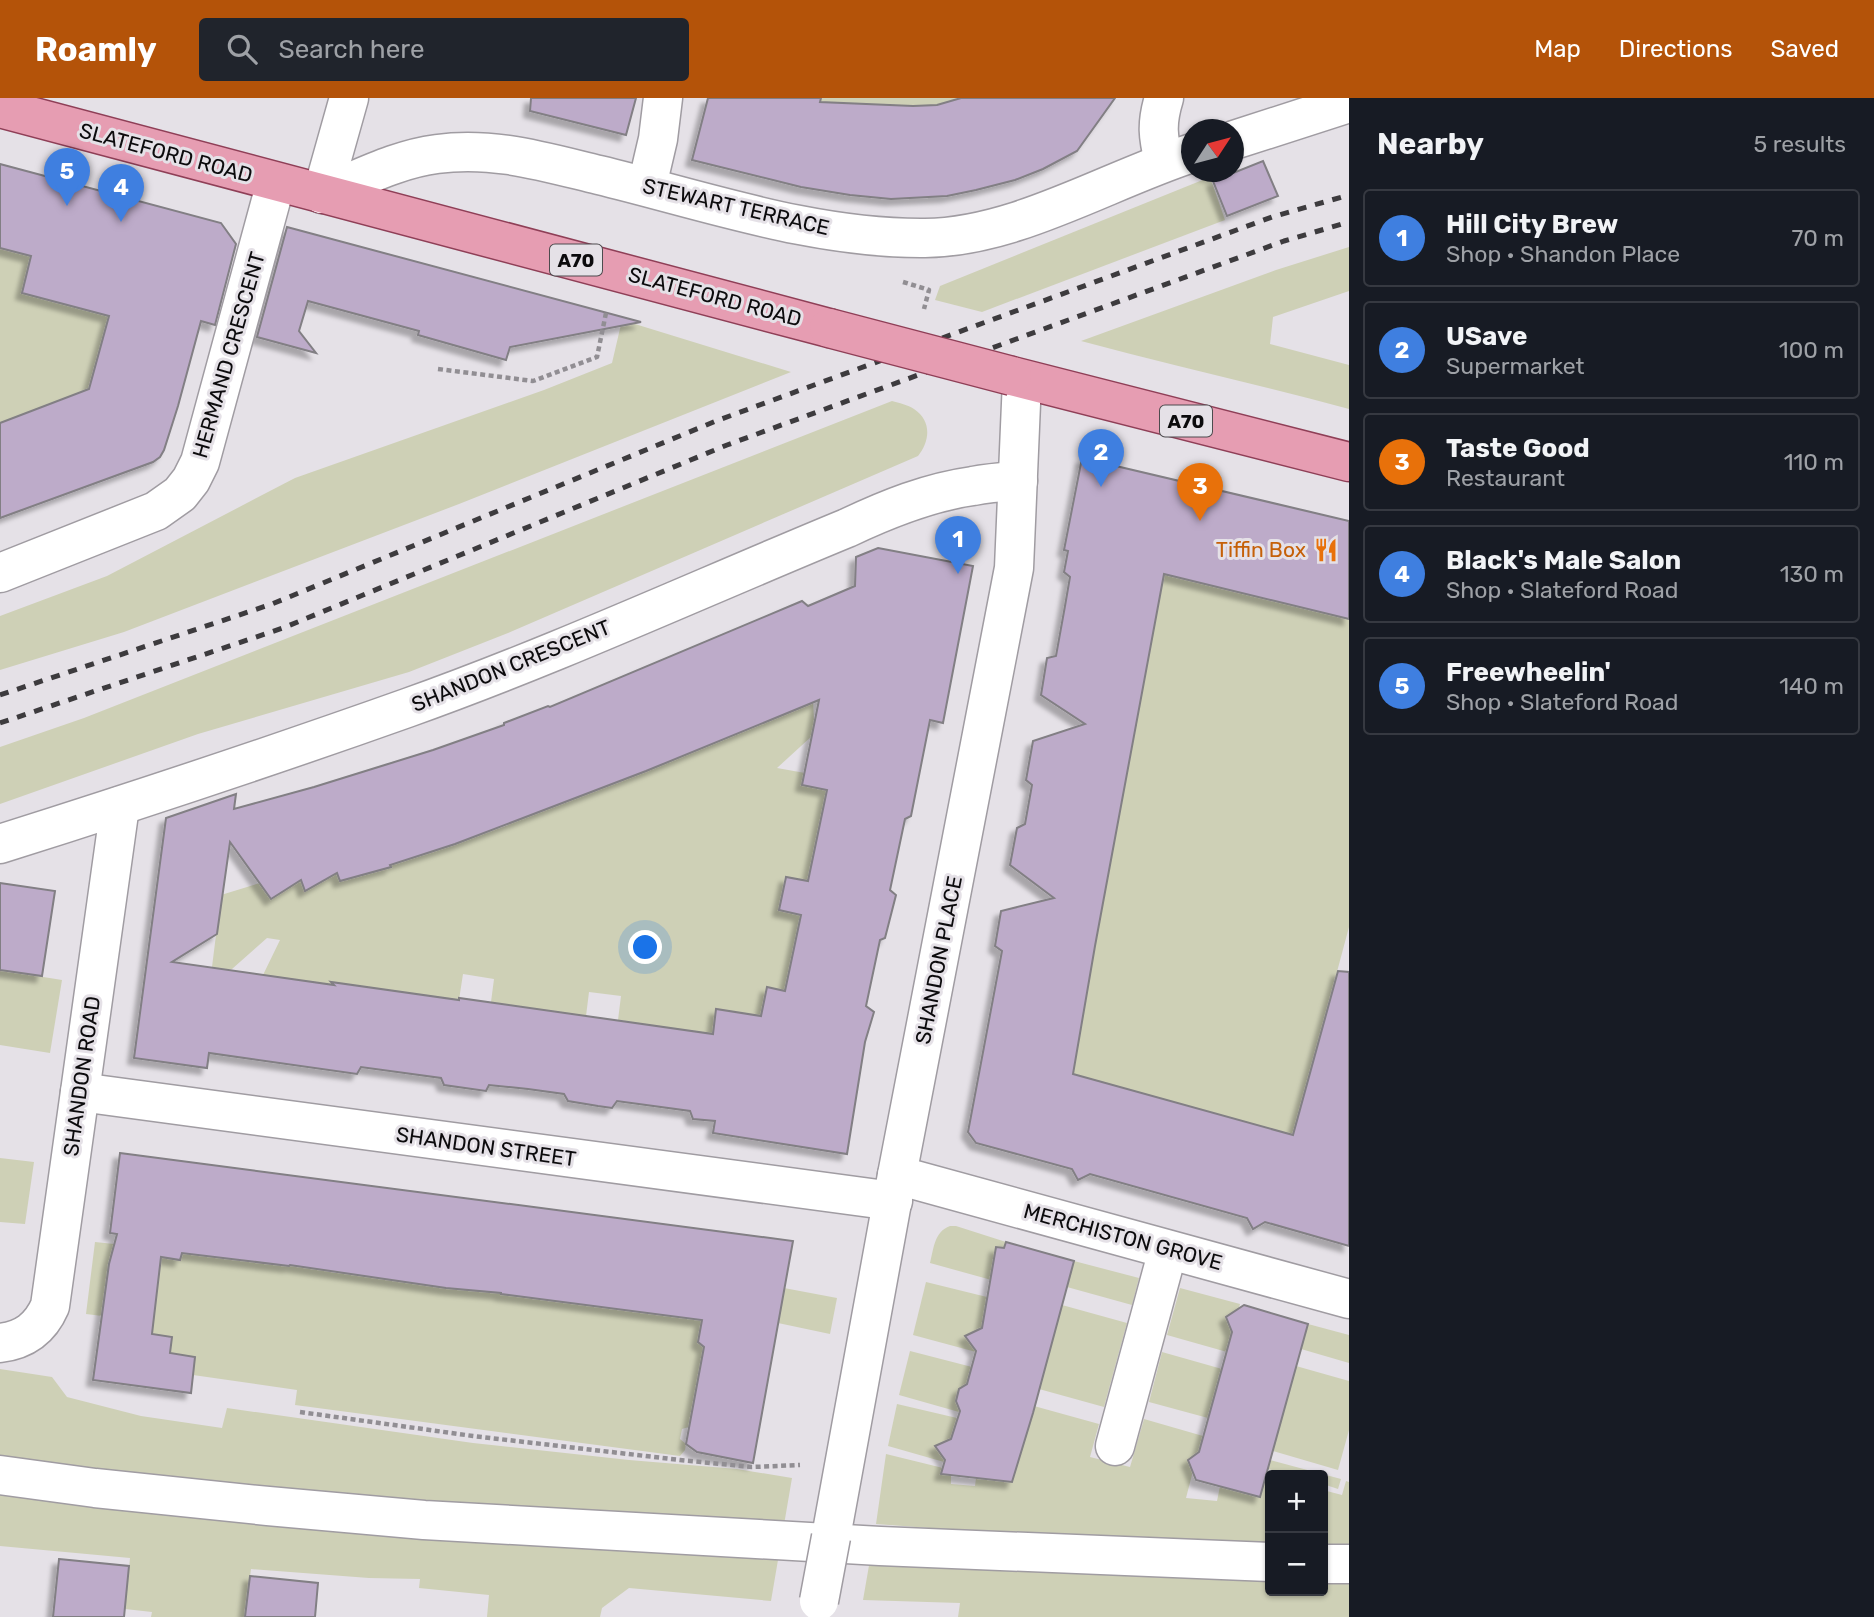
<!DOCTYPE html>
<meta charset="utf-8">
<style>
body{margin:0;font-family:Rubik,sans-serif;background:#20242c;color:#f1f3f6}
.controls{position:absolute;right:21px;bottom:21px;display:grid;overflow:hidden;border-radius:7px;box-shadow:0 2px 5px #0004}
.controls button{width:63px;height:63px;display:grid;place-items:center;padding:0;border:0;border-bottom:2px solid #363941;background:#171b24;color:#f1f3f6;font:35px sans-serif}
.compass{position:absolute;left:1181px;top:21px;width:63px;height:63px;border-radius:50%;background:#171b24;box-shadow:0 2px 5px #0004;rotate:54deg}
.you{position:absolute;left:646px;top:850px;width:24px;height:24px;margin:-18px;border:5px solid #fff;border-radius:50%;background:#1a73e8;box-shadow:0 0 0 10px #1a73e833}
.badge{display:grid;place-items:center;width:46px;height:46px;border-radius:50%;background:#b45309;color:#fff;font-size:23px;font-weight:700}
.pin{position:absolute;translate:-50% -58px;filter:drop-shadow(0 2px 4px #0008)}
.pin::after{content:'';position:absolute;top:37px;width:24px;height:21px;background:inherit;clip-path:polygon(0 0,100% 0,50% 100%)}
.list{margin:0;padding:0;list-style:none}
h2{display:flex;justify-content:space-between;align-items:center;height:91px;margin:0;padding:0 28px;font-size:30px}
h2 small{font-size:23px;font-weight:400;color:#9ea1a6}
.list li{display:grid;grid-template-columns:46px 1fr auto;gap:21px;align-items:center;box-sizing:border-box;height:98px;margin:0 14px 14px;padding:0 14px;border:2px solid #363941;border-radius:7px}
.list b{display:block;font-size:26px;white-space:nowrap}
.list p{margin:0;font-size:23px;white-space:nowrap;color:#9ea1a6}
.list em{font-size:23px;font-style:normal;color:#9ea1a6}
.icon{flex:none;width:38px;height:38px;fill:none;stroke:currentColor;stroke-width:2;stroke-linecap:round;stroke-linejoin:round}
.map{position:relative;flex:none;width:1349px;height:1519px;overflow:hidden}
header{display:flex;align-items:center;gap:42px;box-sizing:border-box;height:98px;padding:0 35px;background:#b45309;color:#fff}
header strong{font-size:33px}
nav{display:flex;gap:38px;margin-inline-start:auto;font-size:24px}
.search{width:490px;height:63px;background:#20242c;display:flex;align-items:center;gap:18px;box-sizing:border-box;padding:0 24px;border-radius:7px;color:#9ea1a6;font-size:26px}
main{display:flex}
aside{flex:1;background:#171b24}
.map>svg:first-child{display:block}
</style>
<header>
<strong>Roamly</strong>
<div class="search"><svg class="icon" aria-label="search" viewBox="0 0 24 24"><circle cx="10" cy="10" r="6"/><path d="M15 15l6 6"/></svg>Search here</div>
<nav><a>Map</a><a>Directions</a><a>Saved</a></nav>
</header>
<main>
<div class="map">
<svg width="1349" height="1519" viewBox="0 0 1349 1519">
<defs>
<filter id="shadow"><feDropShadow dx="-6" dy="6" stdDeviation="2" flood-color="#0004"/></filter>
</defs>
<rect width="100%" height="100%" fill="#e5e1e7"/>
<g fill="#ced0b6">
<path d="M 821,0 L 961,0 L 937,7 L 913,8 L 820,4 Z"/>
<path d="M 1210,79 L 1225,122 L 982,214 L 935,202 L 940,188 Z"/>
<path d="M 0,149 L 31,158 L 22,195 L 52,203 L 127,183 L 88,291 L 0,325 Z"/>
<path d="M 1349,149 L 1349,193 L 1273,219 L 1270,246 L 1349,267 L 1349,311 C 1260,287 1170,267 1081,243 L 1276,172 Z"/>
<path d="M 622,222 L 791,274 L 459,406 L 124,534 L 0,572 L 0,518 L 107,478 L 295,380 L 544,292 L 612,265 Z"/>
<path d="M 892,303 C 899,305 908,307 914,311 C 932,323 930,343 918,358 L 508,535 L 409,574 L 198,636 L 0,706 L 0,649 L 84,620 Z"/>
<path d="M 1158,474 L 1349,520 L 1349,829 L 1297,1023 L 1303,1033 L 1290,1036 L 1026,963 L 1095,848 L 1141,597 Z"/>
<path d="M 812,583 L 814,622 L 841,598 L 847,606 L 777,670 L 805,675 L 828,692 L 808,783 L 785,779 L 779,812 L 801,817 L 785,893 L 767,889 L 764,901 L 785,927 L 716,912 L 713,936 L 618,922 L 621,898 L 589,894 L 586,918 L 491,904 L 494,881 L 463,876 L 459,902 L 347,886 L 347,889 L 263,877 L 280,842 L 267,840 L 232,871 L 227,871 L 225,878 L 209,893 L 221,797 L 260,785 L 272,801 L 282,794 L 296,774 L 305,792 L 334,763 L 340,783 L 391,769 L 384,748 L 409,740 L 417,759 L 508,727 L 501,707 L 531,717 L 544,712 L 536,694 L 565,704 L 617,685 L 782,614 L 797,612 Z"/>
<path d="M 0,872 L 62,882 L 50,955 L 0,947 Z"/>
<path d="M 0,1060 L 34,1064 L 25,1126 L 0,1124 Z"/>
<path d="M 950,1128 L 956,1128 L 1006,1144 L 1004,1151 L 997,1150 L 993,1165 L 1000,1167 L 995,1183 L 930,1165 C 934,1150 934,1134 950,1128 Z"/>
<path d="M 95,1144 L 114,1146 L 114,1148 L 158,1177 L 162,1155 L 180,1162 L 183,1145 L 245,1163 L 253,1154 L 275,1157 L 278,1167 L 289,1168 L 294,1160 L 324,1164 L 326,1173 L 336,1175 L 341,1166 L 366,1169 L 368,1179 L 381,1181 L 386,1172 L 498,1188 L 502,1196 L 555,1203 L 561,1196 L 631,1205 L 634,1214 L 645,1215 L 650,1208 L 673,1211 L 677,1219 L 688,1220 L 694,1214 L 710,1216 L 698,1244 L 704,1249 L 689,1329 L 682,1331 L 680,1341 L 686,1346 L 685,1352 L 680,1358 L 295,1307 L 297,1292 L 193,1277 L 195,1259 L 170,1255 L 172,1239 L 100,1229 L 102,1218 L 86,1216 Z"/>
<path d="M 1074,1163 L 1139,1180 L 1132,1207 L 1067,1189 Z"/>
<path d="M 926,1184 L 991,1200 L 976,1254 L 913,1237 Z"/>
<path d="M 784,1190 L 837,1200 L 830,1236 L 778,1225 Z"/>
<path d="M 1180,1190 L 1240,1206 L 1227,1254 L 1167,1237 Z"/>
<path d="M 1062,1207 L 1127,1225 L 1104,1309 L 1039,1291 Z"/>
<path d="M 1308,1226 L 1349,1237 L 1349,1265 L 1301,1251 Z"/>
<path d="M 910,1253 L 972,1269 L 966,1289 L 959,1291 L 956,1303 L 958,1308 L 961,1309 L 959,1314 L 899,1297 Z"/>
<path d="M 1162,1254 L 1222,1271 L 1208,1320 L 1149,1304 Z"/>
<path d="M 1296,1268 L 1349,1283 L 1349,1332 L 1338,1372 L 1273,1353 Z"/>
<path d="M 0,1271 L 52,1279 L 67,1299 L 141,1318 L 222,1330 L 227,1310 L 473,1345 L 629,1362 L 737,1371 L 792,1380 L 771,1503 L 629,1490 L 602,1510 L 600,1519 L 487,1519 L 489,1497 L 419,1490 L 420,1481 L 369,1480 L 251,1471 L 245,1519 L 151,1519 L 152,1514 L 125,1511 L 130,1460 L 0,1448 Z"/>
<path d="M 897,1306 L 957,1320 L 951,1342 L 949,1342 L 943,1344 L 940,1355 L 946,1360 L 944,1364 L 888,1348 Z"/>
<path d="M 1034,1308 L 1099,1326 L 1090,1359 L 1130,1369 L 1144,1321 L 1203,1338 L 1198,1356 L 1192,1359 L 1190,1367 L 1193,1373 L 1186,1400 L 1217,1403 L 1220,1388 L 1266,1376 L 1271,1377 L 1270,1446 L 1011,1436 L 876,1426 L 886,1356 L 943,1370 L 942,1376 L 951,1377 L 951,1386 L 975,1388 L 976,1380 L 1012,1384 Z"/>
<path d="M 1270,1362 L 1341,1381 L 1338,1391 L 1323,1386 L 1323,1377 L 1291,1377 L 1268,1371 Z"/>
<path d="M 1346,1383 L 1349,1384 L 1349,1449 L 1323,1448 L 1323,1392 L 1342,1397 Z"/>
<path d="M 871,1456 L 1270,1483 L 1270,1493 L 1323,1493 L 1323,1484 L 1349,1484 L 1349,1519 L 958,1519 L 960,1505 L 863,1502 Z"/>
</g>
<g fill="#bdabc9" stroke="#827f84" stroke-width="2" fill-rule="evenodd" filter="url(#shadow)">
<path d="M 531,0 L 636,0 L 626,37 L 530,13 Z"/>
<path d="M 708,0 L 821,0 L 820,4 L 913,8 L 937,7 L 961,0 L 1115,0 L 1077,53 L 1043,71 L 1015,82 L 976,92 L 947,98 L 891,101 L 850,97 L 801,89 L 692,62 Z"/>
<path d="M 1263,63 L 1278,98 L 1227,118 L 1213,83 Z"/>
<path d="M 0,66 L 221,125 L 236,146 L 215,227 L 201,223 L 178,308 L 164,352 L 160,359 L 153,364 L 0,420 L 0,325 L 89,291 L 109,218 L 22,195 L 31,158 L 0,150 Z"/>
<path d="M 287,129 L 641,224 L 510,249 L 506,262 L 418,237 L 419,233 L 308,203 L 299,233 L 316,255 L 257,239 Z"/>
<path d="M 1082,360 L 1349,423 L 1349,521 L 1164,476 L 1095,848 L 1073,976 L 1293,1037 L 1338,873 L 1349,874 L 1349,1148 L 1265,1124 L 1253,1131 L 1247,1120 L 1090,1076 L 1078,1082 L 1072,1071 L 976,1045 L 968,1034 L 1002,853 L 995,848 L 1001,813 L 1054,800 L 1010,767 L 1017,730 L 1025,726 L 1032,687 L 1026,682 L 1033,643 L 1085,626 L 1041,597 L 1047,560 L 1056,558 L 1065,508 L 1070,479 L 1064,474 L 1068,453 L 1064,452 Z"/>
<path d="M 878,450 L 973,468 L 943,625 L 930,622 L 911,718 L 905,721 L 890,792 L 896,797 L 885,840 L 880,842 L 866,908 L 874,914 L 865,944 L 847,1056 L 713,1035 L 715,1023 L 693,1021 L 690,1013 L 617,1003 L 612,1010 L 598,1008 L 568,1003 L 564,996 L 528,991 L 489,987 L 486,993 L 444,987 L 441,980 L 361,969 L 357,976 L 209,955 L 207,970 L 134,960 L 166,720 L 236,696 L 234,711 L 314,689 L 433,652 L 504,627 L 504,625 L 548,608 L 550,609 L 802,503 L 808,508 L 855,488 L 856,459 ZM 819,602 L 802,687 L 827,692 L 808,783 L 786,779 L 779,812 L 801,817 L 785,893 L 767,889 L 761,918 L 716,911 L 713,936 L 459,900 L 459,902 L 331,884 L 334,887 L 172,864 L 217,836 L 230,744 L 271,801 L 301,782 L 305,793 L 337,775 L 340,783 L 391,769 L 390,767 L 455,746 L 646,673 Z"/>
<path d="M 0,785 L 55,793 L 42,878 L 0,872 Z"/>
<path d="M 120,1055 L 793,1143 L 753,1365 L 697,1354 L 686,1346 L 704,1249 L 698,1244 L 702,1222 L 501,1196 L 501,1195 L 446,1190 L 290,1167 L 289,1168 L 182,1155 L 180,1162 L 161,1159 L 152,1236 L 172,1239 L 170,1255 L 195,1259 L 191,1295 L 93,1282 L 109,1166 L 117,1136 L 110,1135 Z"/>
<path d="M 1006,1144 L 1074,1163 L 1033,1315 L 1012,1384 L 941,1376 L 945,1362 L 935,1348 L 951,1341 L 960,1313 L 956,1303 L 959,1291 L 967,1286 L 976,1253 L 965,1238 L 982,1230 L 996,1149 L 1004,1150 Z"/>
<path d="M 1244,1207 L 1308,1226 L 1260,1399 L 1196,1382 L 1188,1362 L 1199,1354 L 1232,1234 L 1226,1219 Z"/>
<path d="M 59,1461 L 129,1468 L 124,1519 L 53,1519 Z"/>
<path d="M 250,1478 L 318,1485 L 315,1519 L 245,1519 Z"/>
</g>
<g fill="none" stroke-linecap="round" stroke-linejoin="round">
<g stroke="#a09ca2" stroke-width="41">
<g id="minor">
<path d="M 1164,0 C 1156,26 1158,39 1164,64"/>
<path d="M 1234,42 L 1349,5"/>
<path d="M 647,88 L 658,41 L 663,0"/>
<path d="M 322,96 C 360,81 397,61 437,56 C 493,48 545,64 599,77 C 706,103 813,141 925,140 C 1016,139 1106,83 1192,55"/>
<path d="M 322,96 L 349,0"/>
<path d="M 0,475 L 156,413 L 180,396 L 191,382 L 200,364 L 276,84"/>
<path d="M 0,746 C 136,703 272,658 407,610 C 556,557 701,490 847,430 C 887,411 929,394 973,388 C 988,385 1003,384 1018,383"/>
<path d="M 80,994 L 893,1103"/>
<path d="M 897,1077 L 1349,1201"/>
<path d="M 0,1245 C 24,1242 40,1231 50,1208 L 120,708"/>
<path d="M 1115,1348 L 1168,1152"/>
<path d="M 0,1377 L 95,1390 L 268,1408 L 424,1422 L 880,1448 L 1270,1464"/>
<path d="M 831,1439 L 897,1077 L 1014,470 L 1022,282"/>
<path d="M 1323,1466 L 1349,1466"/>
</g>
</g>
<g stroke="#8f3f57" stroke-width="41">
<g id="major">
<path d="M 0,10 L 829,230"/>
<path d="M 1012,278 L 1349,364"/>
</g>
</g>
<g stroke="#918e93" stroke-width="4.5" stroke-dasharray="5 3.5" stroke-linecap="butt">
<path d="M 903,184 L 929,192 L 924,211"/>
<path d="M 438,271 L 533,283 L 597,259 L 606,215"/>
<path d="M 300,1314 L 473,1338 L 680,1362 L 752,1369 L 800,1367"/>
</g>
<use href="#minor" stroke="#fff" stroke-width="38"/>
<use href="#major" stroke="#e69db2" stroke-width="38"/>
<g stroke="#3d3b3e" stroke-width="5" stroke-dasharray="9 9" stroke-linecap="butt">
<path d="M 0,597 L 272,506 L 716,323 L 1272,119 L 1349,97"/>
<path d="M 0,625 L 283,530 L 727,347 L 1284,143 L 1349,124"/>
</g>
<g stroke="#a09ca2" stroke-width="41" stroke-linecap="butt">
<path id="minor-bridge" d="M 819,1503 L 831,1439"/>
</g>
<g stroke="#8f3f57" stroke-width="41" stroke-linecap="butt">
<path id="major-bridge" d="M 829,230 L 1012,278"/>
</g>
<use href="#minor-bridge" stroke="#fff" stroke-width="38"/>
<use href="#major-bridge" stroke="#e69db2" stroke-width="38"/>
</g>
<defs>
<g id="restaurant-bare" transform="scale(1.89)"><path d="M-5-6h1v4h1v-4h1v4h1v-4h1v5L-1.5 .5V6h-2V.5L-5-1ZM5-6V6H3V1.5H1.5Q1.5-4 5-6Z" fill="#e8710a" stroke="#e5e1e7" stroke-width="2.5" paint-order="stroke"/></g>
</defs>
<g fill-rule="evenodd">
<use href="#restaurant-bare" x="1326" y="452"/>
</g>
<g text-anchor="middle" stroke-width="6" stroke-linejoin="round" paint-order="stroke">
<g fill="#e5e1e7" stroke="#4d4b4e" stroke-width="2">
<rect x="550" y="146.5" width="52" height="31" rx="5"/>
<rect x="1160" y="307.5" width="52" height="31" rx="5"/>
</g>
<g font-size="19" font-weight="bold" fill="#0c0b0d">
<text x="576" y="169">A70</text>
<text x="1186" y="330">A70</text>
</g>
<g font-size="21" fill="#0c0b0d" stroke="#e5e1e7">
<text transform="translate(166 55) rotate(15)" y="7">SLATEFORD ROAD</text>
<text transform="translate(736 109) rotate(13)" y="7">STEWART TERRACE</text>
<text transform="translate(715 199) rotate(15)" y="7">SLATEFORD ROAD</text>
<text transform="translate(229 257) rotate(-74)" y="7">HERMAND CRESCENT</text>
<text transform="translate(511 568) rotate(-22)" y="7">SHANDON CRESCENT</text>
<text transform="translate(939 862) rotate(-79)" y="7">SHANDON PLACE</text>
<text transform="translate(82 978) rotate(-82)" y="7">SHANDON ROAD</text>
<text transform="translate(486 1049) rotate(8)" y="7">SHANDON STREET</text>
<text transform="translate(1123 1139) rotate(15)" y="7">MERCHISTON GROVE</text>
</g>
<g font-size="21" fill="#c56008" stroke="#e5e1e7" text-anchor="end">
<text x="1306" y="459">Tiffin Box</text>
</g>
</g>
</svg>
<div class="controls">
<button>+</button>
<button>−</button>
</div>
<svg class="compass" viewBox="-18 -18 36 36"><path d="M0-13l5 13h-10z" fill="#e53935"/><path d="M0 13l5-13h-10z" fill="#9ea1a6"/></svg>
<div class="you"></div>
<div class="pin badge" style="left:958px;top:476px;background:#3f7fe0">1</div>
<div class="pin badge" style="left:1101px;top:389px;background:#3f7fe0">2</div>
<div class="pin badge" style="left:1200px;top:423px;background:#e8710a">3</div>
<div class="pin badge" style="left:121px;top:124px;background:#3f7fe0">4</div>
<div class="pin badge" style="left:67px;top:108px;background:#3f7fe0">5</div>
</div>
<aside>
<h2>Nearby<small>5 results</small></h2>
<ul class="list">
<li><span class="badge" style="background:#3f7fe0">1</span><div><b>Hill City Brew</b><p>Shop · Shandon Place</p></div><em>70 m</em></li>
<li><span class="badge" style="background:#3f7fe0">2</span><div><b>USave</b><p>Supermarket</p></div><em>100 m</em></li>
<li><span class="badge" style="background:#e8710a">3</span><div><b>Taste Good</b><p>Restaurant</p></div><em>110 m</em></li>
<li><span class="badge" style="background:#3f7fe0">4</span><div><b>Black's Male Salon</b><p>Shop · Slateford Road</p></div><em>130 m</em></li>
<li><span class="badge" style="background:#3f7fe0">5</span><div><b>Freewheelin'</b><p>Shop · Slateford Road</p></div><em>140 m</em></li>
</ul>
</aside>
</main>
